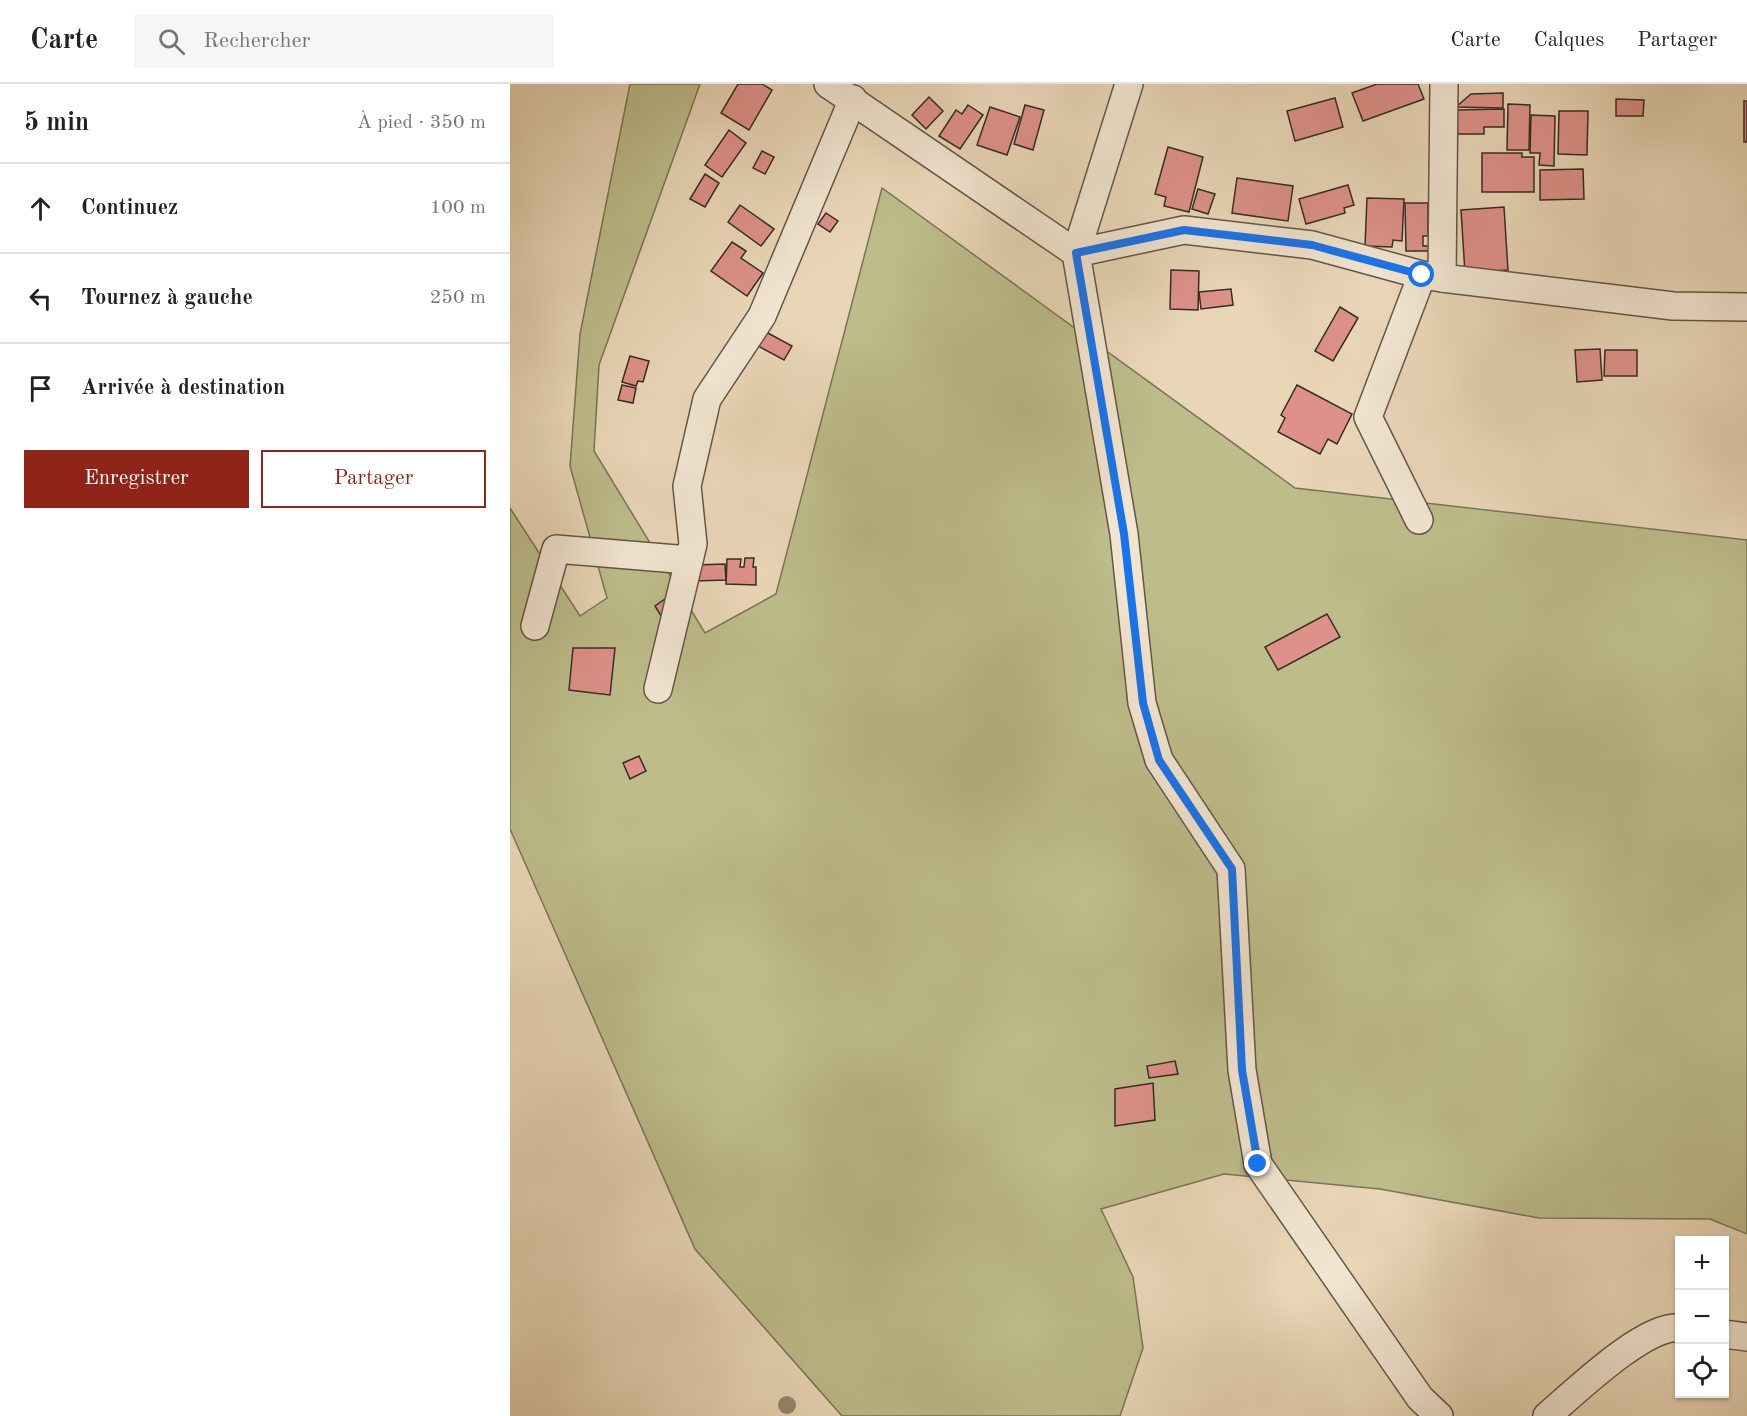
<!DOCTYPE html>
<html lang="fr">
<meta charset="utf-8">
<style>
body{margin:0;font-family:"Old Standard TT",serif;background:#f6f6f6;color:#202124}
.controls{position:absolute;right:18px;bottom:18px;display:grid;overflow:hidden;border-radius:0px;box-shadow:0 2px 4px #0004}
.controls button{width:54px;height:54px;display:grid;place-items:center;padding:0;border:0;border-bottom:2px solid #e0e0e0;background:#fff;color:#202124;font:30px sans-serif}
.stop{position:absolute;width:18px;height:18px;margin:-14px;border:4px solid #1a73e8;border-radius:50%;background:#fff}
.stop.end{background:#1a73e8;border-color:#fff;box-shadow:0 2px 6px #0008}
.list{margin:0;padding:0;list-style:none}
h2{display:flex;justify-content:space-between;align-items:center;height:78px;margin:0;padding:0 24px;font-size:26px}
h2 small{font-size:20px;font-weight:400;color:#757577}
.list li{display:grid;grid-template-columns:39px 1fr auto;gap:18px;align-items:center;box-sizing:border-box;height:90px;padding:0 24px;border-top:2px solid #e0e0e0}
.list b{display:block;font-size:22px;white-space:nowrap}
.list em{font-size:20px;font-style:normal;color:#757577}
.actions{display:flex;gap:12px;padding:18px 24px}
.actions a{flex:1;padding:14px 0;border:2px solid #8f2418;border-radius:0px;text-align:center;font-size:21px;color:#8f2418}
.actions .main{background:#8f2418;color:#fff}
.icon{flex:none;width:33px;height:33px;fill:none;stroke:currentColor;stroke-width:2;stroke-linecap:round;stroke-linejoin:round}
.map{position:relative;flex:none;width:1237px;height:1332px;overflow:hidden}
header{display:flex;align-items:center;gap:36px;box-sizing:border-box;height:84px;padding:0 30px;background:#fff;border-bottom:2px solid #e0e0e0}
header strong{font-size:28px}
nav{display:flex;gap:33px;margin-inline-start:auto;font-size:21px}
.search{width:420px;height:54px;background:#f6f6f6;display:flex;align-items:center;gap:15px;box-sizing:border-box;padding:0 21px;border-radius:0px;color:#757577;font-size:22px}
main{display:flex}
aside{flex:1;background:#fff}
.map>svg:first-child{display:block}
</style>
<header>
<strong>Carte</strong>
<div class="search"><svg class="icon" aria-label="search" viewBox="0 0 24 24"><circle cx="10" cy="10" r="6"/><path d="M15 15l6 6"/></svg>Rechercher</div>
<nav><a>Carte</a><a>Calques</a><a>Partager</a></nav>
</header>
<main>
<aside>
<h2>5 min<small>À pied · 350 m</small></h2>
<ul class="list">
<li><svg class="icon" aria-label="ahead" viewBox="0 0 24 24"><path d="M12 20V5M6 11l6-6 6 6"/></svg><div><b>Continuez</b></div><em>100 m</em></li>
<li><svg class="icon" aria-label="left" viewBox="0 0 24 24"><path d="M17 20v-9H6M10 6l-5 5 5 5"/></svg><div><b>Tournez à gauche</b></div><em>250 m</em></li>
<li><svg class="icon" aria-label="arrive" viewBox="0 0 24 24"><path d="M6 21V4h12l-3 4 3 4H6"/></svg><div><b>Arrivée à destination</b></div></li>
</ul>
<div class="actions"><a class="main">Enregistrer</a><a>Partager</a></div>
</aside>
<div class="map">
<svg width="1237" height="1332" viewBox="0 0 1237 1332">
<rect width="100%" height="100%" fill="#e9d6b7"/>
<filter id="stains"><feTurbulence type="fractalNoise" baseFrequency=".00333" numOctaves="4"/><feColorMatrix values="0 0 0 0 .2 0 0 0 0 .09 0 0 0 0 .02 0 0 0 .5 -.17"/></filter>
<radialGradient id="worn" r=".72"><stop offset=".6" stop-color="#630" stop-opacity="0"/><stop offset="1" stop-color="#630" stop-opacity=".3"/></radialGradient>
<path fill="#bdbc8a" stroke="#7a7456" stroke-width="1.5" d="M 120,0 L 190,0 L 89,281 L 84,367 L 195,549 L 266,510 L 372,104 L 785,404 L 1237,456 L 1237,1150 L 1200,1135 L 1029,1134 L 870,1105 L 714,1090 L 591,1125 L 623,1193 L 633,1264 L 610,1332 L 332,1332 L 185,1165 L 0,745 L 0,424 L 70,532 L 97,514 L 60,382 L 70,250 Z"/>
<g fill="#dd9189" stroke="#362c23" stroke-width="1.5">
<path d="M 228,0 L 252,0 L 262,6 L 239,46 L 211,29 Z"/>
<path d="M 867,0 L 908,0 L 914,15 L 853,37 L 842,9 Z"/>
<path d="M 993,9 L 993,24 L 946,23 L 961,10 Z"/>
<path d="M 419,13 L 433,27 L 416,45 L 402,31 Z"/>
<path d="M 825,14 L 833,43 L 785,57 L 777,27 Z"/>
<path d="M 1106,15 L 1134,16 L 1133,32 L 1106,32 Z"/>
<rect x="1234" y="17" width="3" height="41"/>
<path d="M 998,20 L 1020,21 L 1019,66 L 997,66 Z"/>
<path d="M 458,21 L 473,31 L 450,65 L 429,52 L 446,26 L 452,30 Z"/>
<path d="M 515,21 L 534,26 L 523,66 L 504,60 Z"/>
<path d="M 480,23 L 510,33 L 497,71 L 467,61 Z"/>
<path d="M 994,25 L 994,43 L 974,43 L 974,50 L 946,50 L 946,26 Z"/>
<path d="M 1049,27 L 1078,27 L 1077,71 L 1048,70 Z"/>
<path d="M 1021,31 L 1045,32 L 1044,82 L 1029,81 L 1030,69 L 1020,69 Z"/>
<path d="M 219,46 L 236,59 L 212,93 L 195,81 Z"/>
<path d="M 658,63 L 693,73 L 679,128 L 654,122 L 656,113 L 645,110 Z"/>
<path d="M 252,67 L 264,73 L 255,90 L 243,84 Z"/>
<path d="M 972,69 L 1012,69 L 1012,73 L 1024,73 L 1024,108 L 972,108 Z"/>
<path d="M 1073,85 L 1074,115 L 1030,116 L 1030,86 Z"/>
<path d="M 195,90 L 209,99 L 195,123 L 180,115 Z"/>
<path d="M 727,94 L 783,102 L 778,137 L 722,129 Z"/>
<path d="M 838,101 L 844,121 L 834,124 L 835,129 L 796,140 L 789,115 Z"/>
<path d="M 688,105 L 705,110 L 698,130 L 682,125 Z"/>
<path d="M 857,114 L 894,115 L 892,157 L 883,156 L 882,163 L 855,162 Z"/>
<path d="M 895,119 L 918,119 L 918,152 L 913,152 L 913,162 L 919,162 L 919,167 L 896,167 Z"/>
<path d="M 230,121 L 264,145 L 251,162 L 218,138 Z"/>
<path d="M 994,123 L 998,186 L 955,189 L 951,126 Z"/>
<path d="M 316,129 L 328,137 L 320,148 L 308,140 Z"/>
<path d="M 222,158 L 236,167 L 231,174 L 253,189 L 237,212 L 201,187 Z"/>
<path d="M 661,186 L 689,187 L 688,226 L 660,225 Z"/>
<path d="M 721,205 L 723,221 L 691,225 L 689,208 Z"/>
<path d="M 830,223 L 848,234 L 823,277 L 805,267 Z"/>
<path d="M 256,248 L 282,262 L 274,276 L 248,262 Z"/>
<path d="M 1090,265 L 1092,296 L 1067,298 L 1065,266 Z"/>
<path d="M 1095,266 L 1127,266 L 1127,292 L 1094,292 Z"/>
<path d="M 120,272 L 139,277 L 133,298 L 128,297 L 126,302 L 112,298 Z"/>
<path d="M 112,301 L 126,304 L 123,319 L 108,316 Z"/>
<path d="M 787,301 L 842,330 L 827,360 L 818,355 L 810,370 L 768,348 L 775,334 L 771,331 Z"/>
<path d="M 235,474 L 244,474 L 243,483 L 246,483 L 246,501 L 216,500 L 217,475 L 231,475 L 230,483 L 234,483 Z"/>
<path d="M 215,480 L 216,496 L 184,497 L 184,481 Z"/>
<path d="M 158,513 L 153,535 L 145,522 Z"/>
<path d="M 817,530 L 830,553 L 768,586 L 755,563 Z"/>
<path d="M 63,564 L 105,564 L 100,611 L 59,606 Z"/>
<path d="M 129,672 L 136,687 L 120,695 L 113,679 Z"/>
<path d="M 665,977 L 668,990 L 639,994 L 637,982 Z"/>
<path d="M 643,999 L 645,1036 L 605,1042 L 605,1005 Z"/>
</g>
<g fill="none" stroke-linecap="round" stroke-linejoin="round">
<g stroke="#635648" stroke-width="30">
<g id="street">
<path d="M 318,0 L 566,169 L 674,146 L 802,161 L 912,191 L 932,194 L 934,0"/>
<path d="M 619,0 L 566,169 L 614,450 L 632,619 L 649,676 L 721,785 L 732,986 L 748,1080 L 910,1314 L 929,1332"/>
<path d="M 932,194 L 1163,222 L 1237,223"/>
<path d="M 909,436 L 858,333 L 912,191"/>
<path d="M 25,542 L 46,465 L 179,476"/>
<path d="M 148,605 L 183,460 L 177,402 L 197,315 L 252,232 L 343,15"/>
<path d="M 1214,1250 L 1237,1253"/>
<path d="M 1037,1332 C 1064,1309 1136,1239 1170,1244"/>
</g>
</g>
<use href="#street" stroke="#f1e4d0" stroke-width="27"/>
</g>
<circle fill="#958871" cx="277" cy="1321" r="9"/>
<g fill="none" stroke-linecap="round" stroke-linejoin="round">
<path stroke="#1a73e8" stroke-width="8" d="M 748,1080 L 732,986 L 722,785 L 649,676 L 633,619 L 614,450 L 566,169 L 674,146 L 802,161 L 912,191"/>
</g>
<rect width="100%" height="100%" filter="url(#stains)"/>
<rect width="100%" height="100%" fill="url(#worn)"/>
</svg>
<div class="controls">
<button>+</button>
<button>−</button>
<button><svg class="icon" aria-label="locate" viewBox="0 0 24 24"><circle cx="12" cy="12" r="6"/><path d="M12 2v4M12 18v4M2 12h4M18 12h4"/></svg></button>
</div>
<div class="stop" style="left:912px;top:191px"></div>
<div class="stop end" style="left:748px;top:1080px"></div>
</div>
</main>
